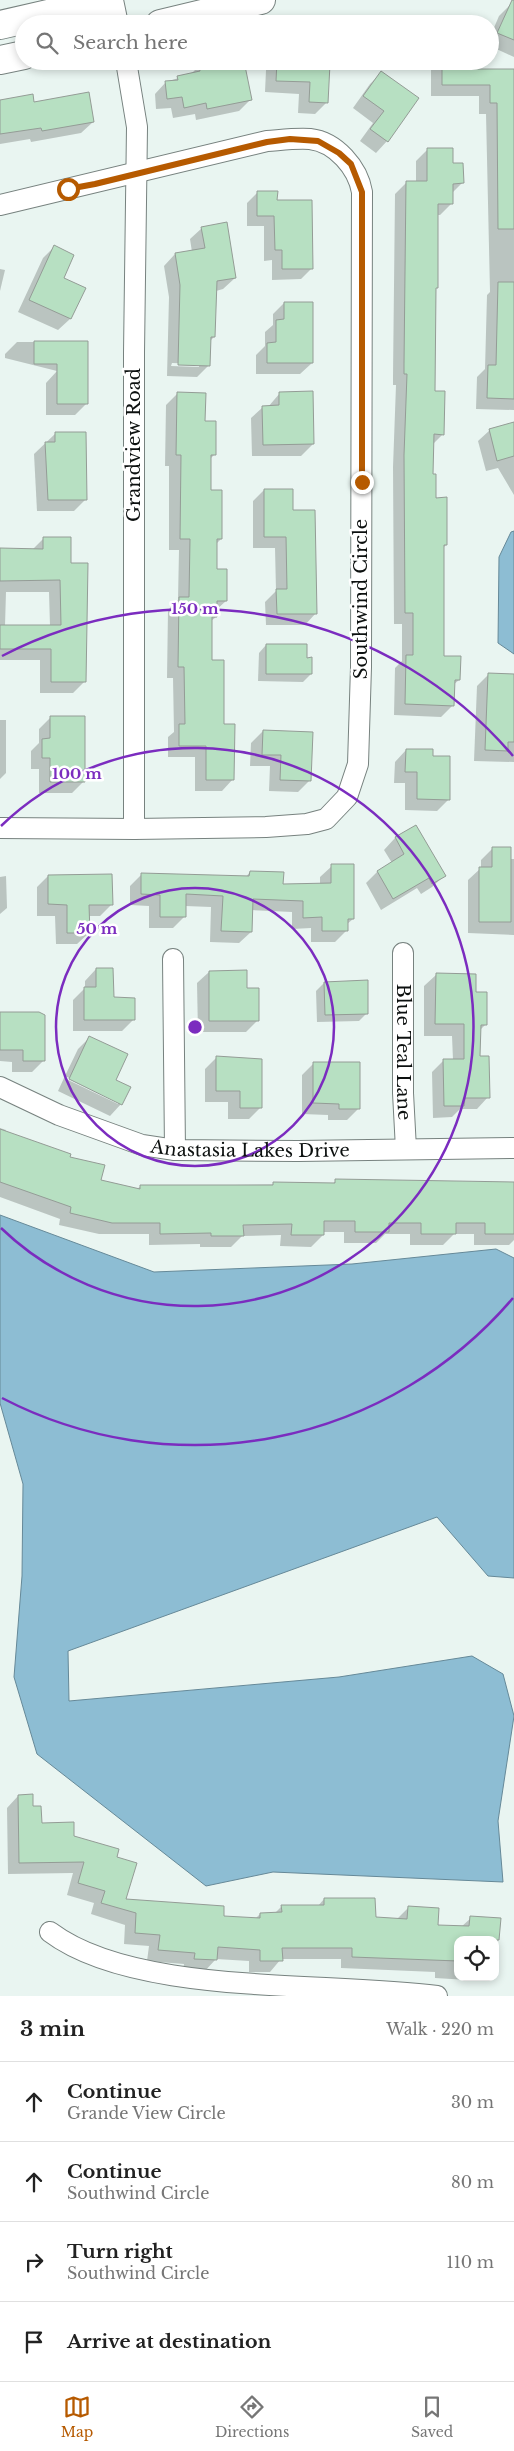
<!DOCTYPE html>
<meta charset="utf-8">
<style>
body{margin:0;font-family:"Libre Baskerville",serif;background:#f2f2f2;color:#222}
.controls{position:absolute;right:15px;bottom:15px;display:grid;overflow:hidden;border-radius:10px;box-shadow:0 2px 8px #0003}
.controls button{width:45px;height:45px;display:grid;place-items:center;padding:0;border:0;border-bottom:1px solid #e0e0e0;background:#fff;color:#222;font:25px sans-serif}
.stop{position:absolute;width:15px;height:15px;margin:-11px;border:4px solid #b65a00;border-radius:50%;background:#fff}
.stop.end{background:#b65a00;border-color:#fff;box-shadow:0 1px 5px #0008}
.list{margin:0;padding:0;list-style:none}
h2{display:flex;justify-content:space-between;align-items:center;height:65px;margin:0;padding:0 20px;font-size:21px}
h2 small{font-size:16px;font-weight:400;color:#767676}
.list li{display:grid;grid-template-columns:32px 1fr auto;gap:15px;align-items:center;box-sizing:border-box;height:80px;padding:0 20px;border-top:1px solid #e0e0e0}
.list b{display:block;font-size:19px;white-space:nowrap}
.list p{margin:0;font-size:16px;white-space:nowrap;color:#767676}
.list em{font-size:16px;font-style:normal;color:#767676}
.icon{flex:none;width:28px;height:28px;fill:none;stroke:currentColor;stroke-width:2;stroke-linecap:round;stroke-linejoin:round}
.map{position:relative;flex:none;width:514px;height:1996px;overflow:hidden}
.search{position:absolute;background:#fff;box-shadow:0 2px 8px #0003;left:15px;right:15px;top:15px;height:55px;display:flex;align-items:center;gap:12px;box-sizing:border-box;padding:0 18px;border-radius:28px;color:#767676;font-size:19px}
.sheet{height:385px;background:#fff}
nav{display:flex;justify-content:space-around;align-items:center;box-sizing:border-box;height:70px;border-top:1px solid #e0e0e0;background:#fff;font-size:14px;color:#767676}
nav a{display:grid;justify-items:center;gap:2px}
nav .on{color:#b65a00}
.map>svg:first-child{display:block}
</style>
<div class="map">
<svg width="514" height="1996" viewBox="0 0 514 1996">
<rect width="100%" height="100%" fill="#e9f5f1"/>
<g fill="#8dbdd3" stroke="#668998">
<path d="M 514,531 L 514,654 L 498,643 L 499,557 L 511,532 Z"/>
<path d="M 0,1215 L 154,1272 L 352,1264 L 496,1249 L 514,1258 L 514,1578 L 488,1576 L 437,1517 L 68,1651 L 69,1701 L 339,1677 L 472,1656 L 503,1674 L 514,1716 L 498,1821 L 503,1882 L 273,1872 L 206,1886 L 37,1754 L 14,1677 L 22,1576 L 23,1484 L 0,1403 Z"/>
</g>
<g fill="#0003" fill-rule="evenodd">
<path d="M 511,4 L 514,6 L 514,57 L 490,46 L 490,37 L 499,16 Z"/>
<path d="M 275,61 L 321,61 L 327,102 L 315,114 L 298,113 L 299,94 L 265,92 L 266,70 Z"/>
<path d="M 436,61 L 463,61 L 464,71 L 514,70 L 514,410 L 476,409 L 477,377 L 485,369 L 487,295 L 490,292 L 486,114 L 479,114 L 479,96 L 431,96 L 431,66 Z"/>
<path d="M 199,66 L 250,100 L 239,111 L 196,120 L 195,114 L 173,118 L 171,108 L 156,109 L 155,94 L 166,82 L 191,74 Z"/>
<path d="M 381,73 L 387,141 L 376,153 L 360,141 L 373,123 L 353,108 L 370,84 Z"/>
<path d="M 33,103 L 93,122 L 81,133 L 31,142 L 30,139 L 0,144 L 0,112 Z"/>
<path d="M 428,149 L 452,164 L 462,183 L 452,193 L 452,203 L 440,215 L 437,215 L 434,392 L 443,434 L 433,444 L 432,476 L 446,545 L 443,548 L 442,657 L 459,680 L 453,685 L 453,705 L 441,717 L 394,715 L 395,668 L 402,661 L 402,624 L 394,624 L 393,467 L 396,385 L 393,385 L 393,376 L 395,194 L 407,182 L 416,182 L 416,161 Z"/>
<path d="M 258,192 L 276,201 L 312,268 L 301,279 L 272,280 L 272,260 L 264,261 L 264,226 L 247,226 L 247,203 Z"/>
<path d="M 202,228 L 235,278 L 223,289 L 216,291 L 214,337 L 210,341 L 209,365 L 197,377 L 167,376 L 169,297 L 164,266 L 175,254 L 192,252 L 190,239 ZM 172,363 L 199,364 L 199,367 L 171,366 Z"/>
<path d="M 54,247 L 62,278 L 84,288 L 70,319 L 58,330 L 18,312 L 43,258 Z"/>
<path d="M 0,269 L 5,270 L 0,291 Z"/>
<path d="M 284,303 L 312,363 L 300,374 L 256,374 L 256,355 L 265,346 L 265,332 L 273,325 L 273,314 Z"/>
<path d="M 17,342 L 87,342 L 87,403 L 75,415 L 46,415 L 46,383 L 57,371 L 5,358 L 5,354 Z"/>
<path d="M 280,393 L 313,444 L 301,456 L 252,456 L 251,418 L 263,407 L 268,407 Z"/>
<path d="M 177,394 L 204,422 L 214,455 L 210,459 L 210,491 L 221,539 L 216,544 L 216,570 L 226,601 L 216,610 L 216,617 L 211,621 L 211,662 L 233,779 L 222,791 L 195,791 L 195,757 L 168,757 L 168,737 L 174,732 L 173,678 L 167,678 L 168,610 L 178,600 L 179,550 L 169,550 L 169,466 L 165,466 L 166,405 Z"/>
<path d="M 514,424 L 514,495 L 498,468 L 486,471 L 478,441 L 490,430 Z"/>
<path d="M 56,433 L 85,500 L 74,511 L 37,511 L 34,454 Z"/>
<path d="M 264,490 L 292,511 L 316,613 L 305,625 L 266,625 L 265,602 L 276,591 L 275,548 L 253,548 L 253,501 Z"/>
<path d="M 43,539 L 70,565 L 85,681 L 73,693 L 40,693 L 40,660 L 0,660 L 0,549 L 32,550 ZM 6,592 L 49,592 L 50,626 L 5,626 Z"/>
<path d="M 266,645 L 306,659 L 311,674 L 303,682 L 258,681 L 259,653 Z"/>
<path d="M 489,674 L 514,675 L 514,762 L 474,761 L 477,686 Z"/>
<path d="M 51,717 L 84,781 L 72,793 L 39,793 L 39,769 L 31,769 L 31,751 L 39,743 L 39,729 Z"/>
<path d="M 0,720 L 6,720 L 6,773 L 0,779 Z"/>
<path d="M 263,731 L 310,780 L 298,792 L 269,791 L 270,766 L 250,766 L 251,743 Z"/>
<path d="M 406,750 L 449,799 L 437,811 L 405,810 L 405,783 L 394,783 L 395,762 Z"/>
<path d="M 415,827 L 444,876 L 432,887 L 421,894 L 417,888 L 381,910 L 366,883 L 377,872 L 392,863 L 384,850 L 395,838 Z"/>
<path d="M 493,848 L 510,859 L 514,859 L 514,935 L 468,933 L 468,880 L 481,868 L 481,860 Z"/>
<path d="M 332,866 L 353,919 L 346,925 L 347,930 L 335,942 L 311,942 L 311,928 L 292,929 L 292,912 L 251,910 L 251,932 L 239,943 L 210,942 L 211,907 L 185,906 L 184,917 L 173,928 L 149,928 L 149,906 L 130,905 L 130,886 L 142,874 L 245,878 L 250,872 L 282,885 L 320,884 L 320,877 Z"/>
<path d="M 6,876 L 7,908 L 0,914 L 0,877 Z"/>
<path d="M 48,876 L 111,905 L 100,916 L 88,916 L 89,933 L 77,944 L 56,944 L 55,916 L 37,916 L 37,887 Z"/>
<path d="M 96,969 L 113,999 L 134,1019 L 122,1031 L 73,1031 L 73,1000 L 85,988 L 85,981 Z"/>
<path d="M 209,972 L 246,989 L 258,1020 L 246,1032 L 198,1032 L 197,983 Z"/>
<path d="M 436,975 L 474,993 L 486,1024 L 479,1031 L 479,1057 L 488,1097 L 477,1109 L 460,1109 L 452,1117 L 433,1118 L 432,1072 L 444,1060 L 453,1060 L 452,1036 L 424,1036 L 424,986 Z"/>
<path d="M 324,983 L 367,1013 L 359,1021 L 317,1022 L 316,991 Z"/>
<path d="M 0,1013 L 44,1060 L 32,1072 L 12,1072 L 12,1062 L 0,1061 Z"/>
<path d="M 90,1037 L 114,1081 L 121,1104 L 110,1116 L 58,1091 L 64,1078 L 118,1104 L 118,1102 L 65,1076 L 78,1049 Z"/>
<path d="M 217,1057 L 261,1107 L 249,1119 L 228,1119 L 228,1102 L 205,1102 L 205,1069 Z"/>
<path d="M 314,1063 L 358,1109 L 347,1120 L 328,1120 L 328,1115 L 302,1114 L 302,1075 Z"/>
<path d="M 0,1128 L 6,1130 L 5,1132 L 68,1158 L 99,1180 L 137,1189 L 141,1186 L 332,1184 L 336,1181 L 514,1183 L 514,1240 L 509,1245 L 474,1245 L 474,1234 L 454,1234 L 443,1245 L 410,1245 L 410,1234 L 385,1234 L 376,1243 L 344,1243 L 344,1232 L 323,1232 L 323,1235 L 311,1247 L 280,1246 L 281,1235 L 242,1236 L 231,1247 L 200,1247 L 200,1244 L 149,1245 L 149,1234 L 99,1234 L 59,1225 L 60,1219 L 0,1197 Z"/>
<path d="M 18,1796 L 32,1807 L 40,1824 L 115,1857 L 125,1901 L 222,1917 L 255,1919 L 260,1914 L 274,1914 L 282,1906 L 318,1906 L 324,1899 L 374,1919 L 396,1920 L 408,1908 L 437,1926 L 461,1927 L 471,1918 L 499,1919 L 496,1970 L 495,1940 L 458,1940 L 458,1977 L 488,1977 L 484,1981 L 435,1978 L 435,1972 L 341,1968 L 341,1959 L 281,1959 L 270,1972 L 249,1972 L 249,1961 L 216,1959 L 204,1972 L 183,1970 L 184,1964 L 147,1961 L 149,1946 L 124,1944 L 125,1925 L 91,1914 L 94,1903 L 67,1895 L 73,1873 L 8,1874 L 7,1808 Z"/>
</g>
<g fill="#b7e0c2" stroke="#949c96">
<path d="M 512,0 L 514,0 L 514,40 L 497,33 Z"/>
<path d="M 217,61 L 244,61 L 252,100 L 207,109 L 206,103 L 184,108 L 182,97 L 167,99 L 165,81 L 178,80 L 177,76 L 200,71 L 199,65 Z"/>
<path d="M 277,61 L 323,61 L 322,63 L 330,64 L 328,103 L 309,102 L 310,82 L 276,81 Z"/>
<path d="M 442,61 L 465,61 L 465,69 L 514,69 L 514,229 L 498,229 L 497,103 L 490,103 L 490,85 L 442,85 Z"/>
<path d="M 381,71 L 419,98 L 388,142 L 370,129 L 384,111 L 363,96 Z"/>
<path d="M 89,92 L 94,122 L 42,131 L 41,128 L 0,134 L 0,100 L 33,94 L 34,102 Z"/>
<path d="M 427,148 L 453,148 L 453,163 L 463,163 L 464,183 L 453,184 L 453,204 L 438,204 L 438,288 L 436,288 L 435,391 L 445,391 L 444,435 L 434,434 L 433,474 L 436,474 L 436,498 L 447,497 L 447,545 L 444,545 L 444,656 L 461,656 L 460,680 L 455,680 L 454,706 L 405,704 L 406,655 L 413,655 L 413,613 L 405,613 L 404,455 L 407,374 L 404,374 L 404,364 L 406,181 L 427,181 Z"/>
<path d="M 257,191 L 278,191 L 277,200 L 312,200 L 313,269 L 282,269 L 282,250 L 275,250 L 274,216 L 257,216 Z"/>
<path d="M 227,222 L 236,278 L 217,281 L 215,337 L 211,337 L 210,366 L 178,365 L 180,285 L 175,253 L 205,248 L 201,227 Z"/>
<path d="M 54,245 L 74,255 L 64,278 L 86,288 L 71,319 L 29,300 Z"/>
<path d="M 498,282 L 514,282 L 514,399 L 487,398 L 488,365 L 496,365 Z"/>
<path d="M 284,302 L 313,302 L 313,363 L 267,363 L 267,343 L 276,342 L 276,320 L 284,319 Z"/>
<path d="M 34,341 L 88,341 L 88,404 L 57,404 L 57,364 L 34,364 Z"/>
<path d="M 313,391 L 314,444 L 263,445 L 262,406 L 279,405 L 279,392 Z"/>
<path d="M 177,392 L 206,393 L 205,421 L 216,421 L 216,455 L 211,455 L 211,490 L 222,490 L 222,539 L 217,539 L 217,569 L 227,569 L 227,601 L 217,601 L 217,617 L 212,617 L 212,660 L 224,660 L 224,724 L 235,724 L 234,780 L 206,780 L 206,746 L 179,746 L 179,724 L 185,724 L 184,667 L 178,667 L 179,597 L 189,597 L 190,539 L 180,539 L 181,455 L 176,455 Z"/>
<path d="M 514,422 L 514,456 L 497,461 L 489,429 Z"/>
<path d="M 55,432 L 86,432 L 87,500 L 48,500 L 45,442 L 55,442 Z"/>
<path d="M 264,489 L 293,489 L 293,510 L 315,510 L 317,614 L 277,614 L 276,589 L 287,589 L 286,537 L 264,537 Z"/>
<path d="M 43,537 L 71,537 L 71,563 L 88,563 L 86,682 L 51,682 L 51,649 L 0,649 L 0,625 L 61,625 L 60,580 L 0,581 L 0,548 L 43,549 Z"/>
<path d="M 266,644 L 307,644 L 307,658 L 312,657 L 312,674 L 266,674 Z"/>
<path d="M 488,673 L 514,674 L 514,742 L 508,742 L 508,751 L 485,750 Z"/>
<path d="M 50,716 L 85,716 L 85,782 L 50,782 L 50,758 L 42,758 L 42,739 L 50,738 Z"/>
<path d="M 263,730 L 313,732 L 311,781 L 280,780 L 281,755 L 262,755 Z"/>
<path d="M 406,749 L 433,749 L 433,756 L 450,756 L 450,800 L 417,799 L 417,772 L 405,772 Z"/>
<path d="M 416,825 L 446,876 L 432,884 L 429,878 L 393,899 L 377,871 L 404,854 L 395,837 Z"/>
<path d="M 492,847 L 511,847 L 511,922 L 479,922 L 479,867 L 492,867 Z"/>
<path d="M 331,864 L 354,864 L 354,919 L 348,919 L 348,931 L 322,931 L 322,917 L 303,918 L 303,901 L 253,899 L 252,932 L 221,931 L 223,896 L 186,894 L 186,917 L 160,917 L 160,895 L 141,894 L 141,873 L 249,876 L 250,871 L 284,872 L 283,884 L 331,883 Z"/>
<path d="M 112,874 L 113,905 L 89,905 L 90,933 L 67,933 L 67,905 L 48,904 L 48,875 Z"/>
<path d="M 96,968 L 113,968 L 114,997 L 135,998 L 135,1020 L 84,1020 L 84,987 L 96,987 Z"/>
<path d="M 247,970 L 247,988 L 259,988 L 259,1021 L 209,1021 L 209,971 Z"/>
<path d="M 436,973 L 476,974 L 476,992 L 487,992 L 487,1025 L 481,1025 L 480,1056 L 489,1056 L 490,1098 L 465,1098 L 464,1106 L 444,1106 L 443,1059 L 464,1059 L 464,1024 L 435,1024 Z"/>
<path d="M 368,980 L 368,1014 L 325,1015 L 324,982 Z"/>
<path d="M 0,1012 L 39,1012 L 45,1015 L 45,1061 L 23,1061 L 23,1050 L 0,1050 Z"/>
<path d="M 89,1036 L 128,1054 L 116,1080 L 131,1087 L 122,1105 L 69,1079 Z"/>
<path d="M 216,1056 L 262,1059 L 262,1108 L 240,1108 L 240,1091 L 216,1091 Z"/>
<path d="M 313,1062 L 360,1062 L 360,1109 L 339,1109 L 339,1104 L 313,1103 Z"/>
<path d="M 0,1129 L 71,1154 L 70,1157 L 105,1165 L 101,1180 L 140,1189 L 140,1185 L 273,1185 L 273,1182 L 335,1183 L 335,1179 L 514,1182 L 514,1234 L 485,1234 L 485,1223 L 456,1223 L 456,1234 L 421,1234 L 421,1223 L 389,1223 L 389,1232 L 355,1232 L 355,1221 L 324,1221 L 324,1235 L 291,1235 L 292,1224 L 243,1225 L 244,1236 L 211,1236 L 211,1233 L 160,1234 L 160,1223 L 112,1223 L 70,1213 L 71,1207 L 0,1182 Z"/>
<path d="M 33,1794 L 33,1806 L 41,1806 L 42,1823 L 74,1822 L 74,1836 L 119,1849 L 117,1857 L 137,1863 L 126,1899 L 224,1906 L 224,1916 L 260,1918 L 260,1913 L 282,1912 L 281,1905 L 324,1905 L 324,1898 L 375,1898 L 376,1917 L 407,1919 L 408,1906 L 439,1908 L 438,1925 L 469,1926 L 470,1916 L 501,1918 L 499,1940 L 458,1940 L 458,1961 L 352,1957 L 352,1948 L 282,1948 L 283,1961 L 260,1961 L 260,1950 L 218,1947 L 217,1960 L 194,1959 L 195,1953 L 158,1950 L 160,1935 L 135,1933 L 136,1913 L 101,1903 L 105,1891 L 78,1883 L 84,1862 L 19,1863 L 18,1795 Z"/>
</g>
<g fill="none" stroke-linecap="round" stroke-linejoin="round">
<g stroke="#77827f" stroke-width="22">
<g id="minor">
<path d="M 113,0 L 118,24"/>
<path d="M 126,61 L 137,127 L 134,353 L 134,829"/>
<path d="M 0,205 L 267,141 C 281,140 296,138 310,139 C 336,142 358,168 362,192 L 361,667 L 358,764 L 347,797 L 326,819 L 307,824 L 266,827 L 134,829 L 0,828"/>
<path id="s1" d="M 403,953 L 403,1093 L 406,1149"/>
<path d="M 173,959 L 175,1150"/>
<path id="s2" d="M 0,1087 L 59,1115 L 142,1145 L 175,1150 L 298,1151 L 514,1148"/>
<path d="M 50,1932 C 135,1996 324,1981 437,1996"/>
</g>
</g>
<g stroke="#77827f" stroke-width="30">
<g id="primary">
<path d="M 160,24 L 261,0"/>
<path d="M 0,25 L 109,0"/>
<path d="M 0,60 L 24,55"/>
</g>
</g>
<use href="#minor" stroke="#fff" stroke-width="20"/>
<use href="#primary" stroke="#fff" stroke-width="28"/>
</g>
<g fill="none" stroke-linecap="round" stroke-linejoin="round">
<path stroke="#b65a00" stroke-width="6" d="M 68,189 L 95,184 L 267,142 L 290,139 L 318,141 L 339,153 L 351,164 L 362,192 L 362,482"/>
</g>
<g fill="none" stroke="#7b2cbf" stroke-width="2.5">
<circle cx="195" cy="1027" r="139"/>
<path d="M1 826A279 279 0 1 1 1 1228"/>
<path d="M513 1298A418 418 0 0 1 2 1398M2 656A418 418 0 0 1 513 756"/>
</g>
<g text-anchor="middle" stroke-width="5" stroke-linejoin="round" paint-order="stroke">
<g font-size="18" fill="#0c100f" stroke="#fff">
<text transform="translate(134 445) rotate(-90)" y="6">Grandview Road</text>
<text transform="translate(361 599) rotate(-90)" y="6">Southwind Circle</text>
<text dy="6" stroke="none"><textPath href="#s1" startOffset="99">Blue Teal Lane</textPath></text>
<text dy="6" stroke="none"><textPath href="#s2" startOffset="262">Anastasia Lakes Drive</textPath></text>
</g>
</g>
<circle cx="195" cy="1027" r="8" fill="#7b2cbf" stroke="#fff" stroke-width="2.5"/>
<g font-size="15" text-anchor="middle" font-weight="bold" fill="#7b2cbf" stroke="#fff" stroke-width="5" stroke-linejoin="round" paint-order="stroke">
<text x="195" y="614">150 m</text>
<text x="77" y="779">100 m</text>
<text x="97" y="934">50 m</text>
</g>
</svg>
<div class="controls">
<button><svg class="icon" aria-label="locate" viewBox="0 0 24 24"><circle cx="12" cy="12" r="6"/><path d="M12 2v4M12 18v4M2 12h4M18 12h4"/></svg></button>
</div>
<div class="stop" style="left:68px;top:189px"></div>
<div class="stop end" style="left:362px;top:482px"></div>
<div class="search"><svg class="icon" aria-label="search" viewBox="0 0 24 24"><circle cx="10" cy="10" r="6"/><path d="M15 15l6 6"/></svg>Search here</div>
</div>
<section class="sheet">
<h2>3 min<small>Walk · 220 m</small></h2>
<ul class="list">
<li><svg class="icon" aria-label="ahead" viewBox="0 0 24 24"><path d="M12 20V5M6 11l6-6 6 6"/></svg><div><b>Continue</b><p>Grande View Circle</p></div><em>30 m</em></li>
<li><svg class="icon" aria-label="ahead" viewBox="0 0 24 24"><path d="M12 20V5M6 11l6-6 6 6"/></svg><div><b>Continue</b><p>Southwind Circle</p></div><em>80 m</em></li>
<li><svg class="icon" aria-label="right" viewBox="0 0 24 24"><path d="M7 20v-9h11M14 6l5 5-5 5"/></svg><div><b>Turn right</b><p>Southwind Circle</p></div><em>110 m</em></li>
<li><svg class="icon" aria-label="arrive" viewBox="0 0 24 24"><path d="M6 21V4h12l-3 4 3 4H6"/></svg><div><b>Arrive at destination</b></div></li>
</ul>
</section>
<nav>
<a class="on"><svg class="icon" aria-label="map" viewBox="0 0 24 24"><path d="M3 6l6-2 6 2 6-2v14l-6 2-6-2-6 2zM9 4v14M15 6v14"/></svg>Map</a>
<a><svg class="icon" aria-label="directions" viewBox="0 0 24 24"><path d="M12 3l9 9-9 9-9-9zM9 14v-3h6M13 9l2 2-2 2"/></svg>Directions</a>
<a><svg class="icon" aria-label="saved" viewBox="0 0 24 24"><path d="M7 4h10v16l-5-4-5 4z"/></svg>Saved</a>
</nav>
